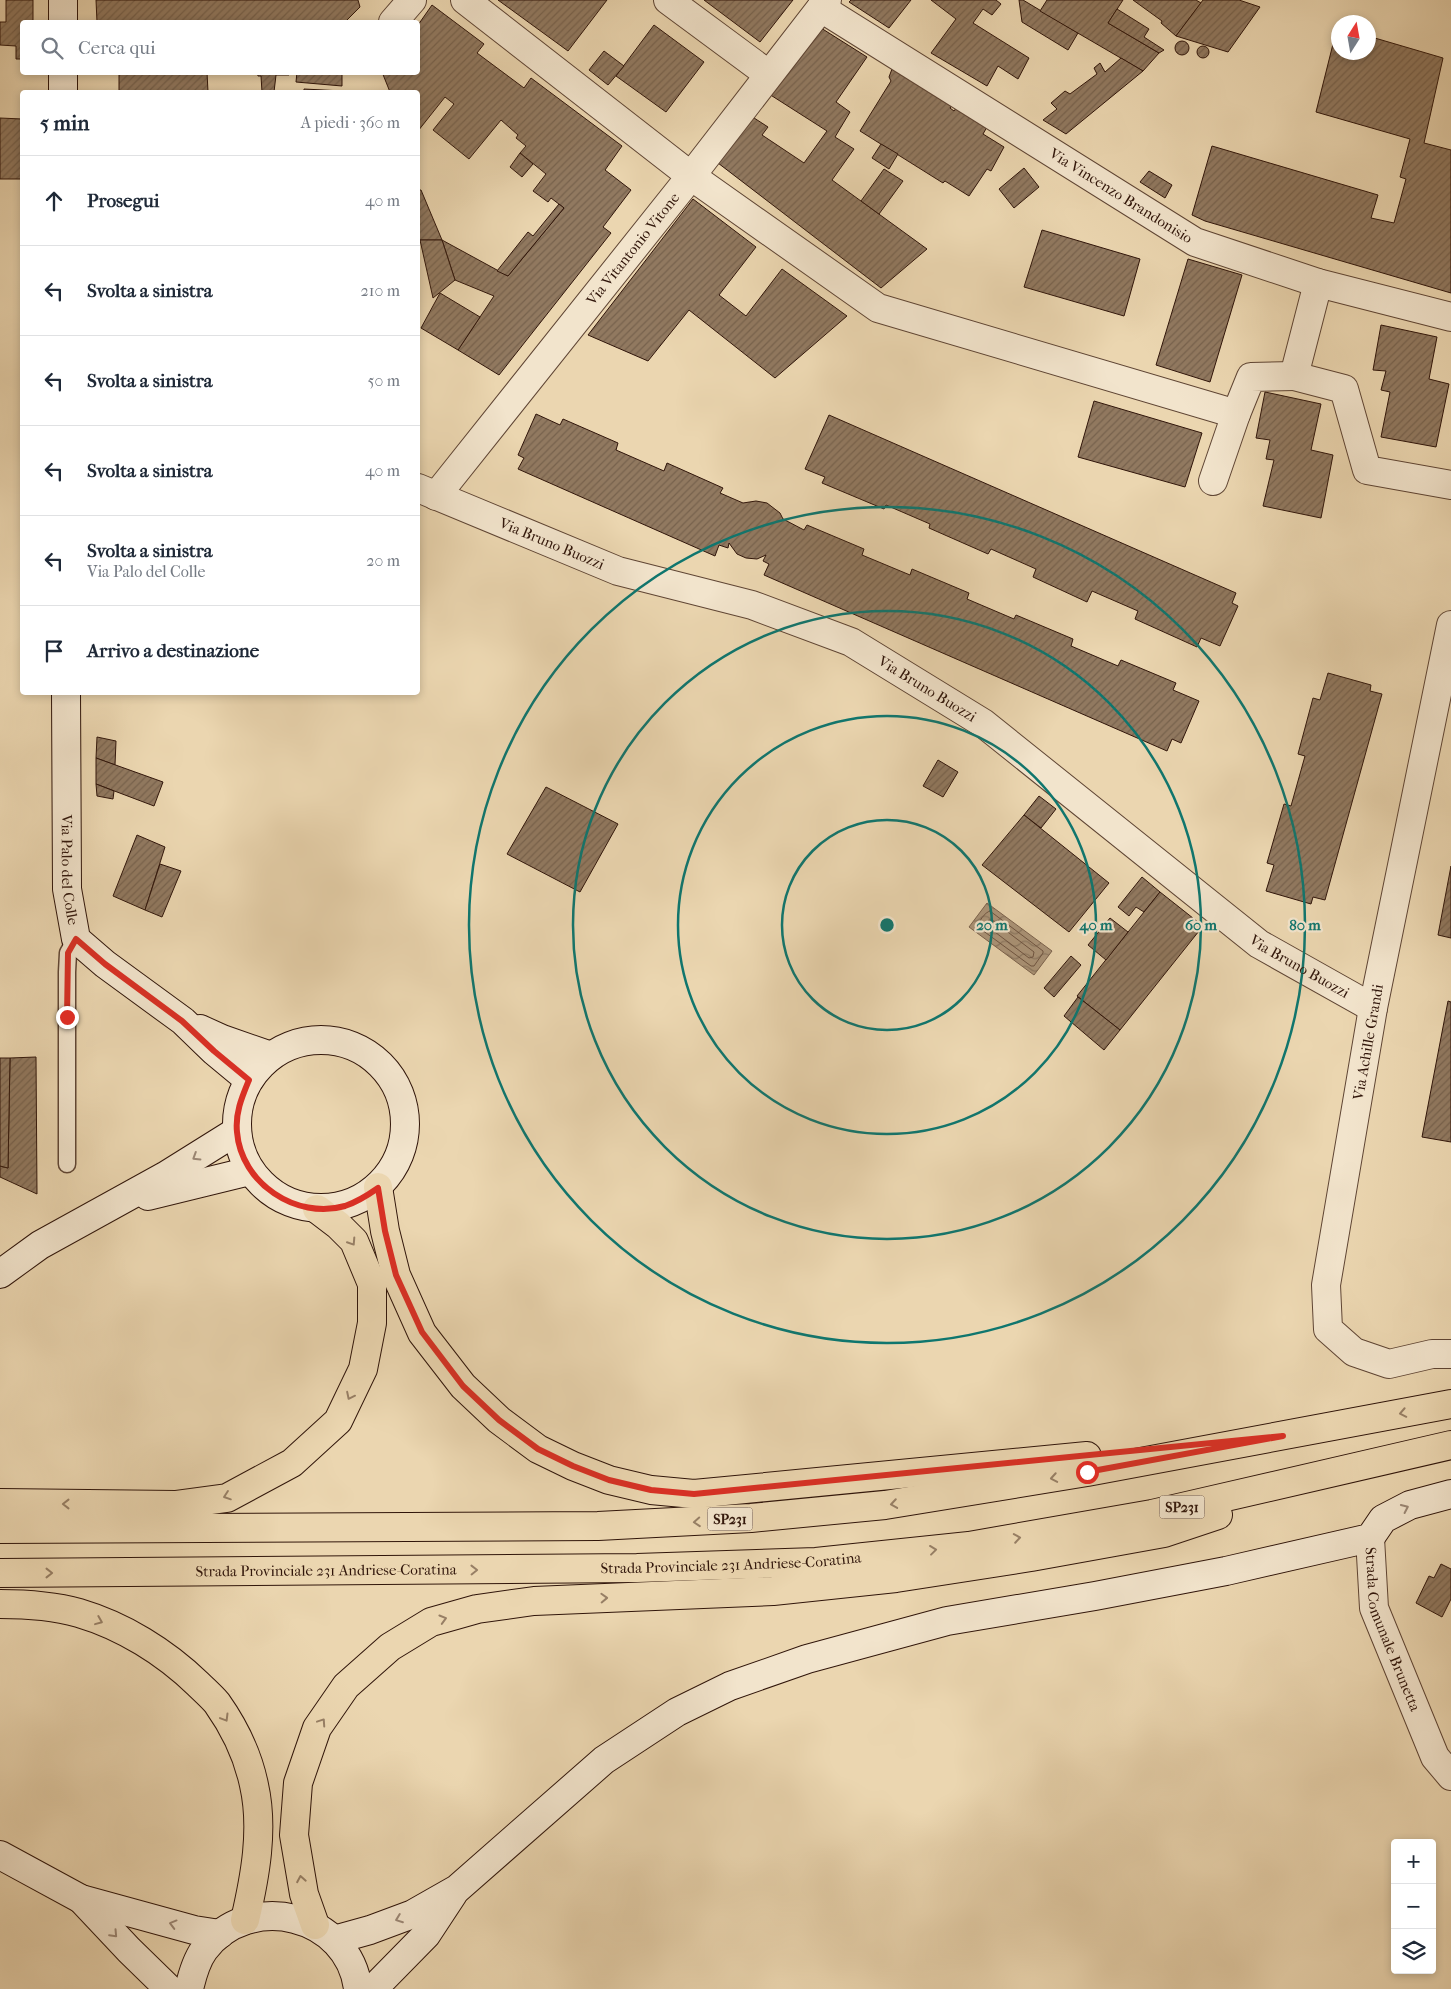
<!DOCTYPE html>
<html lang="it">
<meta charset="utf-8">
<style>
body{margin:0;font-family:"IM FELL French Canon",serif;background:#f2f2f3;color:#1f2937}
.controls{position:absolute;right:15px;bottom:15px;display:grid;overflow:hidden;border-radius:5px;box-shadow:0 2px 8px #0003}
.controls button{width:45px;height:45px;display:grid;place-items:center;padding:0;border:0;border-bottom:1px solid #e0e1e3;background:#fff;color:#1f2937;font:25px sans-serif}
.compass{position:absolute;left:1331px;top:15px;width:45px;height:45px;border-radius:50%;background:#fff;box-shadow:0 2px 8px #0003;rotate:11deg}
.stop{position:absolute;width:15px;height:15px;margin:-11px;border:4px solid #d93025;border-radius:50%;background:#fff}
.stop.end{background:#d93025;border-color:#fff;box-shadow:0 1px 5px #0008}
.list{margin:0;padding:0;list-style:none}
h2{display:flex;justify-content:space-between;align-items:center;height:65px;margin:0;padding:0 20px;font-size:21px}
h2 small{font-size:16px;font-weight:400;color:#747a83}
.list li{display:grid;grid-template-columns:32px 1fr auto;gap:15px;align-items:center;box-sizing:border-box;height:90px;padding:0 20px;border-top:1px solid #e0e1e3}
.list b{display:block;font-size:19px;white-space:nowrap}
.list p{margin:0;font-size:16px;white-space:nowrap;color:#747a83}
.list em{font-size:16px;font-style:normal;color:#747a83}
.icon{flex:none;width:28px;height:28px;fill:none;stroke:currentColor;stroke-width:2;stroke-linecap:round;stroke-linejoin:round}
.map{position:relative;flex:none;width:1451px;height:1989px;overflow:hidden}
.search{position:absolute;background:#fff;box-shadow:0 2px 8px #0003;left:20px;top:20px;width:400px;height:55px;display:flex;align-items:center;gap:12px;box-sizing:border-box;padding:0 18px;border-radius:5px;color:#747a83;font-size:19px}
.panel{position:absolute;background:#fff;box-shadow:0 2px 8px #0003;left:20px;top:90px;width:400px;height:605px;border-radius:5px}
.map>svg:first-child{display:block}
</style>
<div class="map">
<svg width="1451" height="1989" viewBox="0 0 1451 1989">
<defs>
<pattern id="water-waves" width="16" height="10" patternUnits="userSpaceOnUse" patternTransform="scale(1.25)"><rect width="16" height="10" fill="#ab9478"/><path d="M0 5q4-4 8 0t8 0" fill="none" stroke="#8c7861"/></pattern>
<pattern id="building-hatch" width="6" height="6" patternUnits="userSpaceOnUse" patternTransform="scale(1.25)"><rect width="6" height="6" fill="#917960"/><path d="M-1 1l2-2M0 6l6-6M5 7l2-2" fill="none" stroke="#77624d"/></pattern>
</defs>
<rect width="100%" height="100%" fill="#ebd6b0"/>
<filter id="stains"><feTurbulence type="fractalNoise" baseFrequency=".004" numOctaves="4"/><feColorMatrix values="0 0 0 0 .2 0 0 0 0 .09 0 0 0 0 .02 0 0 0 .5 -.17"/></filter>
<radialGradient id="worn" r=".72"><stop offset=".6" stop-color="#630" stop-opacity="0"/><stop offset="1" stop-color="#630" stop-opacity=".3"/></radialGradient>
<path fill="url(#water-waves)" stroke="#7a614c" d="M 987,903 L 1052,951 L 1034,975 L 969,927 Z"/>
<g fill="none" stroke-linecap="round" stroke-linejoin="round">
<g stroke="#6e5441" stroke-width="1">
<path d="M 990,911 L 1043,951 L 1043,953 L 1034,966 L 1031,966 L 978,927 C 978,922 985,912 990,911 Z"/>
<path d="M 989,920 L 992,920 L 1034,952 L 1033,957 L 1029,958 L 987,926 L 986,924 Z"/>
</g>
</g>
<g fill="url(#building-hatch)" stroke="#30150a">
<path d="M 6,0 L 33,0 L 33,22 L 22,22 L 22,59 L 16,59 L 16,46 L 0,45 L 0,22 L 6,22 Z"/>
<path d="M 96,0 L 358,0 L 360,7 L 345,22 L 97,22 Z"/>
<path d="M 498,0 L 607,0 L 568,51 Z"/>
<path d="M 704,0 L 793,0 L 760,42 Z"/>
<path d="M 851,0 L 911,0 L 889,28 L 849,2 Z"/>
<path d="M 931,0 L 996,0 L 1001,4 L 992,15 L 983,9 L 973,23 L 1029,58 L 1018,79 L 998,66 L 987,86 L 931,53 L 956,19 Z"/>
<path d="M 1019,0 L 1023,0 L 1078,33 L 1068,50 L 1022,22 Z"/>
<path d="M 1047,0 L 1123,0 L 1108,23 L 1159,53 L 1143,71 L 1040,11 Z"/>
<path d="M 1133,0 L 1196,0 L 1201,3 L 1176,36 L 1161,23 L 1162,21 Z"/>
<path d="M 1203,0 L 1239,0 L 1260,7 L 1228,52 L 1176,36 Z"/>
<path d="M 432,5 L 484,44 L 477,53 L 524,88 L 531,78 L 622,146 L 605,170 L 631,190 L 603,227 L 611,233 L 499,375 L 458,350 L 494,296 L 455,280 L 442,240 L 508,276 L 564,208 L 551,198 L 548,202 L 533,191 L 546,174 L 520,153 L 526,146 L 516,138 L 518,135 L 501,120 L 469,159 L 433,130 L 454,104 L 445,97 L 418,131 L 418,92 L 390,92 L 382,72 L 418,72 L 418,25 Z"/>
<path d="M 1117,9 L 1149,29 L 1144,37 L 1164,50 L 1159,53 L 1108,23 Z"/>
<path d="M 654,25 L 704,62 L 666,112 L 616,76 Z"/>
<path d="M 821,28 L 867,57 L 836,102 L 850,112 L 835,137 L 854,149 L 832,180 L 927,249 L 881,288 L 718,163 L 751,116 L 768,127 L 762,135 L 804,163 L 827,131 L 769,94 Z"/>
<path d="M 1337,28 L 1338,52 L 1368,52 L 1368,36 L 1443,58 L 1424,143 L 1451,150 L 1451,293 L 1205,221 L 1192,215 L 1212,146 L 1378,195 L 1371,218 L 1394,223 L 1406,179 L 1400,177 L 1410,139 L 1316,112 Z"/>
<circle cx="1182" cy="48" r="7"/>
<circle cx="1203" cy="52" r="6"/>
<path d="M 604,51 L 624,66 L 608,85 L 589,70 Z"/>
<path d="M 1121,58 L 1143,71 L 1066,134 L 1043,120 L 1057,109 L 1051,103 L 1065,91 L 1070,94 L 1097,74 L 1094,68 L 1100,63 L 1105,72 Z"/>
<path d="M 892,69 L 895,69 L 953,104 L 950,108 L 954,111 L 957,107 L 987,127 L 983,134 L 1004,147 L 991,171 L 987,169 L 969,196 L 945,181 L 943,183 L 860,131 L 891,81 L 889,77 Z"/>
<path d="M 119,72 L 207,72 L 208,92 L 119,92 Z"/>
<path d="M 257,72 L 289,72 L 289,75 L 276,75 L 274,92 L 262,92 L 261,76 L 258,76 Z"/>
<path d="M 297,72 L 342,72 L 342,86 L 296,82 Z"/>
<path d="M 304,89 L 362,92 L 304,92 Z"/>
<path d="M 0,118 L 22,119 L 22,179 L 0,179 Z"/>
<path d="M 881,144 L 898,154 L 889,169 L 872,158 Z"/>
<path d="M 520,153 L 533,164 L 522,177 L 510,167 Z"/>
<path d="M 1024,168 L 1039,187 L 1014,208 L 999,189 Z"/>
<path d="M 884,169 L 903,181 L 879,214 L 861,201 Z"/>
<path d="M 1149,171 L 1172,185 L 1165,198 L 1140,182 Z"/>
<path d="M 418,190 L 421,190 L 442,240 L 418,240 Z"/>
<path d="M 693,199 L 756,247 L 719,295 L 746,316 L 782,269 L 847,316 L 775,378 L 689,310 L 648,361 L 588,335 Z"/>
<path d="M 559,204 L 564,208 L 508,276 L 497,271 L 528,232 L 533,236 Z"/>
<path d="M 1042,230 L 1140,259 L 1124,316 L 1024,287 Z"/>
<path d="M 420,240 L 442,240 L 455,280 L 433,298 Z"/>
<path d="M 1188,259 L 1242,275 L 1210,382 L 1156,365 Z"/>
<path d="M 440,293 L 480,317 L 458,350 L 421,328 Z"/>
<path d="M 1381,325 L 1437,337 L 1429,379 L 1449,384 L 1436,447 L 1381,437 L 1390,392 L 1381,390 L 1386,371 L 1373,370 Z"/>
<path d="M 1265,392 L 1321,404 L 1311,450 L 1333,455 L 1321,518 L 1263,506 L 1274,460 L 1266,459 L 1270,440 L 1256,438 Z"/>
<path d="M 1094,401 L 1202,433 L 1185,487 L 1078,457 Z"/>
<path d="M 536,414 L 560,425 L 563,419 L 618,443 L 616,450 L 664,471 L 667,463 L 723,488 L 720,493 L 743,503 L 756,501 L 767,503 L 780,513 L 783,519 L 804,530 L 807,525 L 864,549 L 862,555 L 910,575 L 912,569 L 969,593 L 967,599 L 1014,619 L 1016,615 L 1073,639 L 1071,646 L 1118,666 L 1121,660 L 1176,683 L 1173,690 L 1199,701 L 1181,743 L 1172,739 L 1167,751 L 764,575 L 769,564 L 763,561 L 766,555 L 757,559 L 746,558 L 737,554 L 729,543 L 728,548 L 719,545 L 715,556 L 518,469 L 524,458 L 518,455 Z"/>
<path d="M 829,415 L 1236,593 L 1232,603 L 1238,606 L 1220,646 L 1201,638 L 1197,647 L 1135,619 L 1138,611 L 1092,591 L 1087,602 L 1033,577 L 1036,569 L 991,549 L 988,554 L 929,528 L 930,524 L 886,505 L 884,509 L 822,483 L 825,477 L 805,469 Z"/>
<path d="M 1328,673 L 1371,685 L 1370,691 L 1382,694 L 1325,900 L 1313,897 L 1311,904 L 1266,891 L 1274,865 L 1267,863 L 1284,804 L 1291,806 L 1305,756 L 1298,754 L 1313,698 L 1320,700 Z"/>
<path d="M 97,737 L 116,741 L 115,765 L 96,758 Z"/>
<path d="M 96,758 L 163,782 L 154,806 L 96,784 Z"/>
<path d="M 938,760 L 958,772 L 943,797 L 923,786 Z"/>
<path d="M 96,784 L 114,791 L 113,799 L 97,796 Z"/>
<path d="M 546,787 L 618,824 L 580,892 L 507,854 Z"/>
<path d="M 1039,796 L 1056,809 L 1041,828 L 1024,815 Z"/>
<path d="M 1024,815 L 1109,883 L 1069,932 L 982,865 Z"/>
<path d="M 137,835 L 165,847 L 145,910 L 113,896 Z"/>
<path d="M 160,864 L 181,871 L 162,917 L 145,910 Z"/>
<path d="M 1451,866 L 1451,938 L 1438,935 Z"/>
<path d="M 1142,877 L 1160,892 L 1144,912 L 1136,907 L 1129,916 L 1118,907 Z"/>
<path d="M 1160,892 L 1203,926 L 1120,1030 L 1077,996 Z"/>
<path d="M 1110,918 L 1128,932 L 1106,960 L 1088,945 Z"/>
<path d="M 1071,956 L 1081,965 L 1054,997 L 1044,988 Z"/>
<path d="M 1078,997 L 1120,1030 L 1104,1050 L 1064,1016 Z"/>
<path d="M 1448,1001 L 1451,1002 L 1451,1142 L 1422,1137 Z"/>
<path d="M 36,1057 L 37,1194 L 0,1177 L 0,1166 L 8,1168 L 10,1058 Z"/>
<path d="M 0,1058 L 10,1058 L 8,1168 L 0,1166 Z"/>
<path d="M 1441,1564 L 1451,1569 L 1451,1599 L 1442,1617 L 1416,1603 L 1429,1576 L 1434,1578 Z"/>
</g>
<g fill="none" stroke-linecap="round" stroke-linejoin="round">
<g stroke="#5f4534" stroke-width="19">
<path id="lane" d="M 67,1164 L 67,972 L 68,953 L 76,939"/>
</g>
<g stroke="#5f4534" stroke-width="30">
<g id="street">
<path d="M 465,0 L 691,176 L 878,308 L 1236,414"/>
<path d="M 668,0 L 768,74"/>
<path id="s1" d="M 821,8 L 1195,242 L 1318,283 L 1451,317"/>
<path d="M 393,22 L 412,0"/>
<path d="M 1294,376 L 1344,389 L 1367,470 L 1451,485"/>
<path d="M 1213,481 L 1236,414 L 1251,377 L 1294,376 L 1318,283"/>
<path id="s2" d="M 418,488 L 618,571 L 752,605 L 851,642 L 983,723 L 1259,944 L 1373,1008"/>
<path id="s3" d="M 436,496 L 691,176 L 827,0"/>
<path d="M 1451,625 L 1373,1008 L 1326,1285 L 1328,1329 L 1354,1352 L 1389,1364 L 1432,1354 L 1451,1354"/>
<path id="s4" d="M 1370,1538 L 1374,1608 L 1435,1757 L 1451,1776"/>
</g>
</g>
<g stroke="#30150a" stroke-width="30">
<g id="secondary">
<path d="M 63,0 L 63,22"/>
<path d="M 63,72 L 63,92"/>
<path id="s5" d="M 66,692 L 67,889 L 76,939 L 105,964 L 183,1021 L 214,1051 L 249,1080"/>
<path d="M 200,1029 L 222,1039 L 271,1056"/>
<circle cx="321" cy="1124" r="84"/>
<path d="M 148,1196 L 250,1171"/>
<path d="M 0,1274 L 40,1245 L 165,1176 L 237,1131"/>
<path d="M 0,1855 L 81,1899 L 194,1930 L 220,1934"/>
<path d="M 81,1899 L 129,1950 L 169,1989"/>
<path d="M 334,1940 L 370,1930 L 413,1914 L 457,1889 L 604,1760 L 677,1712 L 730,1686 L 807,1659 L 947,1621 L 1095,1596 L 1226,1571 L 1370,1538 L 1383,1519 L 1410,1505 L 1451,1494"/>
<path d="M 189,1989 C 192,1976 196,1961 204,1950 C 249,1890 349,1914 358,1989"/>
<path d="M 373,1989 L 426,1935 L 453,1894"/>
</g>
</g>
<g stroke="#30150a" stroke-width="30">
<g id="primary">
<path d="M 378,1187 L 385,1231 L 396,1275 L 422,1333 L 463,1386 L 499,1420 L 538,1449 L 573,1466 L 609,1480 L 651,1490 L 694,1494 L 1087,1456"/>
<path d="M 0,1503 L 175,1505 L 227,1498 L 292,1463 L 338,1421 L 363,1369 L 372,1323 L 372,1284 L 354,1241 L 338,1225 L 317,1209"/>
<path d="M 0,1529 L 598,1526 L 751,1518 L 885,1505 L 1087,1472 L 1451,1404"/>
<path id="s6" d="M 0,1573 L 637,1568 L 816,1562 L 969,1546 L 1152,1514 L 1451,1445"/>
<path d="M 0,1604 C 26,1604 54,1606 79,1613 C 123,1626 165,1652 198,1684 C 204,1690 211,1696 217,1703 C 234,1727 248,1756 254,1785 C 264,1829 255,1877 245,1920"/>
<path d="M 315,1925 L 304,1894 L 294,1835 L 298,1783 L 317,1728 L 346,1686 L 390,1647 L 431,1622 L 477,1609 L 534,1601 L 773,1591 L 896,1578 L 1031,1557 L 1164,1533 L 1218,1515"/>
</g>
</g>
<use href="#lane" stroke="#f2e4cc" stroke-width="16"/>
<use href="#street" stroke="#f2e4cc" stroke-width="28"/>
<use href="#secondary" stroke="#f2e4cc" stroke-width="28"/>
<use href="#primary" stroke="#ebd6b0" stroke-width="28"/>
</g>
<defs><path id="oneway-chevron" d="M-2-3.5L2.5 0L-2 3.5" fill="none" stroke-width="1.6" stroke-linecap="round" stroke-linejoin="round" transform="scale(1.25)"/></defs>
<g stroke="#9b8775">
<use href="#oneway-chevron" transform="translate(196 1157) rotate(148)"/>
<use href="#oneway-chevron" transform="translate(1405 1508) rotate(-25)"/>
<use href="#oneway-chevron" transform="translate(399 1919) rotate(159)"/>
<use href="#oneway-chevron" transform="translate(173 1924) rotate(-165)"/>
<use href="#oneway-chevron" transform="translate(114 1934) rotate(47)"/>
</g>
<g stroke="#977f65">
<use href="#oneway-chevron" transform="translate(352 1242) rotate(57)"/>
<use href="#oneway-chevron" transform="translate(350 1396) rotate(116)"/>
<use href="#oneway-chevron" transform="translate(1403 1413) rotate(169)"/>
<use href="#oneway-chevron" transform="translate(1054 1478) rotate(170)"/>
<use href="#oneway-chevron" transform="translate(227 1496) rotate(161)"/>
<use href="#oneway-chevron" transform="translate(66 1504) rotate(-180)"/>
<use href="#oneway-chevron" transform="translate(894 1504) rotate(171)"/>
<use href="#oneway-chevron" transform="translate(697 1522) rotate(176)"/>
<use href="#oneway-chevron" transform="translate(1017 1538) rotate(-9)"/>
<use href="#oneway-chevron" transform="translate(933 1550) rotate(-7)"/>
<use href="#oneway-chevron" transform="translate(474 1570) rotate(-1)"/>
<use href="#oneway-chevron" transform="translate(49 1573)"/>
<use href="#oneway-chevron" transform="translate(604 1598) rotate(-2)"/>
<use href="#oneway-chevron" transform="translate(443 1619) rotate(-16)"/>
<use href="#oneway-chevron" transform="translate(99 1621) rotate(22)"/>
<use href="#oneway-chevron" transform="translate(225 1718) rotate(59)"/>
<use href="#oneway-chevron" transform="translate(322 1722) rotate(-56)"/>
<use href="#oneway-chevron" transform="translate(301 1879) rotate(-100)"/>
</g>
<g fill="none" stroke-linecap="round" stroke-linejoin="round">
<path stroke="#d93025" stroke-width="6" d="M 67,1017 L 68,953 L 76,939 L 105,964 L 182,1021 L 214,1051 L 249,1080 C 242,1097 235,1113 237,1132 C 241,1183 296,1220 345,1206 C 357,1202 368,1195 378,1188 L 385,1231 L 396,1275 L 422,1332 L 463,1386 L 499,1420 L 538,1449 L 573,1466 L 609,1480 L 651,1490 L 694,1494 L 1283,1436 L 1087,1472"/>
</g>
<g fill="none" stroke="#0f766e" stroke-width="2.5">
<circle cx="887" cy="925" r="105"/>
<circle cx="887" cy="925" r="209"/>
<circle cx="887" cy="925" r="314"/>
<circle cx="887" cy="925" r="418"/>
</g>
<g text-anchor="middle" stroke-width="4.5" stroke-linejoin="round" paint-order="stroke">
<g fill="#f2e4cc" stroke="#6a5344" stroke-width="1">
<rect x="1159.5" y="1495.5" width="45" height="23" rx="4"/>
<rect x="707.5" y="1507.5" width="45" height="23" rx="4"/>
</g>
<g font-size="14" font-weight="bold" fill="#30150a">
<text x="1182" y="1512">SP231</text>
<text x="730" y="1524">SP231</text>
</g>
<g font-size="15" fill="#30150a" stroke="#f2e4cc">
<text dy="5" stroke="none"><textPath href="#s1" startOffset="354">Via Vincenzo Brandonisio</textPath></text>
<text dy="5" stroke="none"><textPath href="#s3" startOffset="316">Via Vitantonio Vitone</textPath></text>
<text dy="5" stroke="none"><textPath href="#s2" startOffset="145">Via Bruno Buozzi</textPath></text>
<text dy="5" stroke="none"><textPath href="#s2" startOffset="550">Via Bruno Buozzi</textPath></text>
<text dy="5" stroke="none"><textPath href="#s5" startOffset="178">Via Palo del Colle</textPath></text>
<text dy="5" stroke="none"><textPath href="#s2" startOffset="1015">Via Bruno Buozzi</textPath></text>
<text transform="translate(1368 1042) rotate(-80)" y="5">Via Achille Grandi</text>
<text dy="5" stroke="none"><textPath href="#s6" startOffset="731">Strada Provinciale 231 Andriese-Coratina</textPath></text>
<text dy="5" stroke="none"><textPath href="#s6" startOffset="326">Strada Provinciale 231 Andriese-Coratina</textPath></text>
<text dy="5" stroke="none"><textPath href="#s4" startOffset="95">Strada Comunale Brunetta</textPath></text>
</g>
</g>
<circle cx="887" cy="925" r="8" fill="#0f766e" stroke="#f2e4cc" stroke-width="2.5"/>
<g font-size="15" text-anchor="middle" font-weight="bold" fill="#0f766e" stroke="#f2e4cc" stroke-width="4.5" stroke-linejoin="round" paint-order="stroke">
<text x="992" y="930">20 m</text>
<text x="1096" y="930">40 m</text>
<text x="1201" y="930">60 m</text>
<text x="1305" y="930">80 m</text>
</g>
<rect width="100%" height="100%" filter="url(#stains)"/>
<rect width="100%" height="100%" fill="url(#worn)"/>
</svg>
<div class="controls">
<button>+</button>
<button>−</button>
<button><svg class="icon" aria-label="layers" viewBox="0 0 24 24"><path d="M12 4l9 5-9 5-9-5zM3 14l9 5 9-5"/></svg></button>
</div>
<svg class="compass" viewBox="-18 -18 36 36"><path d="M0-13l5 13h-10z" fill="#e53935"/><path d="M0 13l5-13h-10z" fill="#747a83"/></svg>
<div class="stop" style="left:1087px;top:1472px"></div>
<div class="stop end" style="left:67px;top:1017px"></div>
<div class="search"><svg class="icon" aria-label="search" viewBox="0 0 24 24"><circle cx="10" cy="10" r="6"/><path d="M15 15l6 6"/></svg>Cerca qui</div>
<section class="panel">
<h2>5 min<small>A piedi · 360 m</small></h2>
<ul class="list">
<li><svg class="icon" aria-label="ahead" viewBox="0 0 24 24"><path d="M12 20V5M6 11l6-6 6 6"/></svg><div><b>Prosegui</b></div><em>40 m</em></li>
<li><svg class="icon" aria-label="left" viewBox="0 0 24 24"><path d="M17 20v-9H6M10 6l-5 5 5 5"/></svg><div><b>Svolta a sinistra</b></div><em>210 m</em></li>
<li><svg class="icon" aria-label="left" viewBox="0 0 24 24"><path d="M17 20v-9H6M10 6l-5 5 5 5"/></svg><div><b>Svolta a sinistra</b></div><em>50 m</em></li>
<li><svg class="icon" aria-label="left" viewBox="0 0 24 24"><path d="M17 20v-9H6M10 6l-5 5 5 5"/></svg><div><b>Svolta a sinistra</b></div><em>40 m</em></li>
<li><svg class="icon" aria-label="left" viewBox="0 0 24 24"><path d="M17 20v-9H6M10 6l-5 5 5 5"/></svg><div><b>Svolta a sinistra</b><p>Via Palo del Colle</p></div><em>20 m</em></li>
<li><svg class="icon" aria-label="arrive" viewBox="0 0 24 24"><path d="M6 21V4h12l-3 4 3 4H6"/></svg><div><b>Arrivo a destinazione</b></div></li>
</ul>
</section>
</div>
